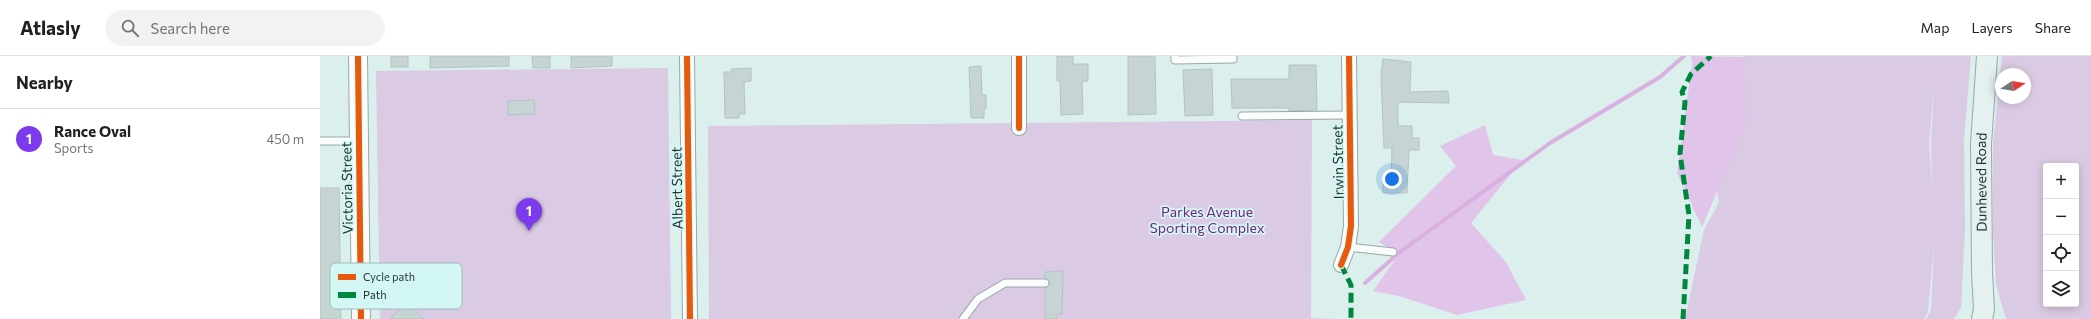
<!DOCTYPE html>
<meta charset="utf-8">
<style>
body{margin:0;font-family:Commissioner,sans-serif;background:#f2f2f2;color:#202124}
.controls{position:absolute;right:12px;bottom:12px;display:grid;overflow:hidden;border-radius:4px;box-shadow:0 2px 10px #0003}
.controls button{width:36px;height:36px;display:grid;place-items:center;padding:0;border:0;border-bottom:1px solid #e0e0e0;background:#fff;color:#202124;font:20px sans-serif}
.compass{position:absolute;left:1675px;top:12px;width:36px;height:36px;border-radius:50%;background:#fff;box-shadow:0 2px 10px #0003;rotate:78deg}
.you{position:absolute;left:1072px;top:123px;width:14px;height:14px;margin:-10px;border:3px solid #fff;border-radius:50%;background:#1a73e8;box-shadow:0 0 0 6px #1a73e833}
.badge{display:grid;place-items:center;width:26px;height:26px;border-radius:50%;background:#7c3aed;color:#fff;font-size:13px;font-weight:700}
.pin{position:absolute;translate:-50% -33px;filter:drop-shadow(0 1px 2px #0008)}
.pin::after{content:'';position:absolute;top:21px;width:14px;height:12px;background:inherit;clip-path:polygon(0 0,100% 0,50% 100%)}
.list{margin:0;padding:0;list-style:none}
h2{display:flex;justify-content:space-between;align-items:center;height:52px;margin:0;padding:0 16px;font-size:17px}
h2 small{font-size:13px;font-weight:400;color:#757577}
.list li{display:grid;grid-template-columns:26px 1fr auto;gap:12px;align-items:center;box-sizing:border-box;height:60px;padding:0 16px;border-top:1px solid #e0e0e0}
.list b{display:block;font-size:15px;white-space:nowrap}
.list p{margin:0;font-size:13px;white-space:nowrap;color:#757577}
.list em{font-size:13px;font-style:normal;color:#757577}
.icon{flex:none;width:22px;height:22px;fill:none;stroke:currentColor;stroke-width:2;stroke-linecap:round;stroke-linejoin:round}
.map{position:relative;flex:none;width:1771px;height:263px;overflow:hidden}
header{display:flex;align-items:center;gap:24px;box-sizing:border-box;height:56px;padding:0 20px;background:#fff;border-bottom:1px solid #e0e0e0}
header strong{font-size:19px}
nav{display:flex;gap:22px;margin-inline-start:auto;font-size:14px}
.search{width:280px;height:36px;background:#f2f2f2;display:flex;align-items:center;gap:10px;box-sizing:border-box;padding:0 14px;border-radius:22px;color:#757577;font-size:15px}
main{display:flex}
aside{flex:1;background:#fff}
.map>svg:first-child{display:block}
</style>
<header>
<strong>Atlasly</strong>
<div class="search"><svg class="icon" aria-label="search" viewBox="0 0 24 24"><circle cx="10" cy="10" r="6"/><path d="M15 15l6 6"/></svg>Search here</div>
<nav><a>Map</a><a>Layers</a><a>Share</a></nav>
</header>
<main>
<aside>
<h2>Nearby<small></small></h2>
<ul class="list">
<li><span class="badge">1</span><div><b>Rance Oval</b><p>Sports</p></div><em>450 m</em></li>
</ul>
</aside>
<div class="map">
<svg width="1771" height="263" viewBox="0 0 1771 263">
<rect width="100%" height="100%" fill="#dbefed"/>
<g fill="#dacae3" fill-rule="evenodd">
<path d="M 1423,0 L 1651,0 L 1644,84 L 1645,172 L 1641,252 L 1634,263 L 1606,263 L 1611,254 L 1614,188 L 1608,256 L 1604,263 L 1365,263 L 1384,174 L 1399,146 L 1393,111 L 1396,15 L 1425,21 ZM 1638,1 L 1614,30 L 1611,86 L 1612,131 L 1609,87 L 1614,30 Z"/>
<path d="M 1682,0 L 1771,0 L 1771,263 L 1686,263 L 1676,229 L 1673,177 L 1673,88 ZM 1681,18 L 1705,18 L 1705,42 L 1681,42 ZM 1726,110 L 1756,110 L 1756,248 L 1726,248 Z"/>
<path d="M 348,12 L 351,263 L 60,263 L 56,15 Z"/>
<path d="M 992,64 L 991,262 L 1014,263 L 389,263 L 388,70 Z"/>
</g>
<g fill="#e0c4ea">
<path d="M 1371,0 L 1424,1 L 1427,65 L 1382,171 L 1357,117 L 1372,8 Z"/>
<path d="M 1165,69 L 1173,99 L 1202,104 L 1151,167 L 1186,206 L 1206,244 L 1137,259 L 1079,240 L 1053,235 L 1079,198 L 1059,186 L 1136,110 L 1120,90 Z"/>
</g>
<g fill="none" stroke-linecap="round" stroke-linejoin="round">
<path stroke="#d9b0e0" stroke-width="4" d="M 1045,227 L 1080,196 L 1230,87 L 1340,21 L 1364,0"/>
</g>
<g fill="#c6d5d4" stroke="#b4c3c2">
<rect x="71" y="0" width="17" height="11"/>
<path d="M 110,0 L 189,0 L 189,10 L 110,12 Z"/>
<path d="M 212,0 L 230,0 L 230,12 L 213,12 Z"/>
<path d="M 251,0 L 292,0 L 292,10 L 251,12 Z"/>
<path d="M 737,0 L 753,0 L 753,8 L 768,8 L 768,25 L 762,25 L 763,58 L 741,59 L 740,25 L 737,25 Z"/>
<path d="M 808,0 L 835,0 L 836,58 L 808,59 Z"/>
<path d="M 1063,3 L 1091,6 L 1090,36 L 1128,35 L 1129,47 L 1078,46 L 1078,70 L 1092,70 L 1092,82 L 1099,82 L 1099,94 L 1089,94 L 1087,137 L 1063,137 L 1063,126 L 1071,126 L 1072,92 L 1064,92 L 1061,20 Z"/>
<path d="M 969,9 L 996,9 L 997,54 L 969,55 L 969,52 L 912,52 L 911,23 L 969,23 Z"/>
<path d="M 661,10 L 662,39 L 666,39 L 666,53 L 664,53 L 664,62 L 651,62 L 649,11 Z"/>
<path d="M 431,12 L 431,25 L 424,26 L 425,58 L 419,58 L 419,62 L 405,62 L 404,16 L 411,16 L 411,13 Z"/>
<path d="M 892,13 L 893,59 L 865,60 L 863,14 Z"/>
<path d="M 214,44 L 215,58 L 188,59 L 188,45 Z"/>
<path d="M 0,132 L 19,132 L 21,263 L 0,263 Z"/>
<path d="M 743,215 L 742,258 L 737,258 L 737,263 L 725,263 L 725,232 L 730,227 L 725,222 L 725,216 Z"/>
<path d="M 86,246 L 104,263 L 70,263 Z"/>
</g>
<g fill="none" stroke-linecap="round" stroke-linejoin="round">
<g stroke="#98a8a7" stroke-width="9">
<g id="service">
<path d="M 855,0 L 855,4 L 913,3 L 913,0"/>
<path d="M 922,60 L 1030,59"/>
<path d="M 0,85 L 38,85"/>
<path d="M 1028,191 L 1073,196"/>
<path d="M 643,263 L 658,243 L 685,227 L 725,227"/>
</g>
</g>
<g stroke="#98a8a7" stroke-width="16">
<g id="minor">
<path d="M 367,0 L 370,263"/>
<path d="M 699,0 L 699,72"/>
<path d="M 1021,209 L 1028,191 L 1031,170 L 1029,0"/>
</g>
</g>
<g stroke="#98a8a7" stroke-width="20">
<path id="tertiary" d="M 38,0 L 41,263"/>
</g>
<g stroke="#98a8a7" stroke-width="22">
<g id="secondary">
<path id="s1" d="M 1662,263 L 1664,253 L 1662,217 L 1661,88 L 1667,0"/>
</g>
</g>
<use href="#service" stroke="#fafdfc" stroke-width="7"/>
<use href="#minor" stroke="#fafdfc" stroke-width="14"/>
<use href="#tertiary" stroke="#fafdfc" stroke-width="18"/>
<use href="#secondary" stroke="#e5f0f0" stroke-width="20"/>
<g stroke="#00873e" stroke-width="5" stroke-dasharray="10 5" stroke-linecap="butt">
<path d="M 1021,209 L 1031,229 L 1031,263"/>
<path d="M 1363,263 L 1369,159 L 1360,98 L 1365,46 L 1362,36 L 1371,18 L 1391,0"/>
</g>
<g stroke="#d3f7f4" stroke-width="8">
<g id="cycleway">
<path d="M 38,0 L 41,263"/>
<path d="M 367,0 L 370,263"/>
<path d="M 699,0 L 699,72"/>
<path d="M 1021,209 L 1028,191 L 1031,170 L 1029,0"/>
</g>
</g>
<use href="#cycleway" stroke="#e8590c" stroke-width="6"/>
</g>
<g text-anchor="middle" stroke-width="3.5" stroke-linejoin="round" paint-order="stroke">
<g font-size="14" fill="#263433" stroke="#d3f7f4">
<text transform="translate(1018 106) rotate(-91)" y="5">Irwin Street</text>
<text dy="5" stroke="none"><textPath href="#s1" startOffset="137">Dunheved Road</textPath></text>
<text transform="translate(27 132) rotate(-91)" y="5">Victoria Street</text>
<text transform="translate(357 132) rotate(-91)" y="5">Albert Street</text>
</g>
<g font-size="14" fill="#742579" stroke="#d3f7f4">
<text x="887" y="161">Parkes Avenue<tspan x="887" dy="16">Sporting Complex</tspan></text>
</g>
</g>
<rect x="10" y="207" width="132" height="46" rx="6" fill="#d3f7f4" stroke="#9fbcba" stroke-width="1"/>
<rect x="18" y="218" width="18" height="6" fill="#e8590c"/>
<rect x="18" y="236" width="18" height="6" fill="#00873e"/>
<g font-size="11" fill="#263433">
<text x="43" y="225">Cycle path</text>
<text x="43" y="243">Path</text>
</g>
</svg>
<div class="controls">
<button>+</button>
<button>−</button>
<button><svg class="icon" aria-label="locate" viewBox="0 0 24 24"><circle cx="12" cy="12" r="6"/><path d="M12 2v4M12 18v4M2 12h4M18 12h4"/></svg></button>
<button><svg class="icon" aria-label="layers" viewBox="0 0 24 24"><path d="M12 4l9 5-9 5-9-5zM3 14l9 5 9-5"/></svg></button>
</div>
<svg class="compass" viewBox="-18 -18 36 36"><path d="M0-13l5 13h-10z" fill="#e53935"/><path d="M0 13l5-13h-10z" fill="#757577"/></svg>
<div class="you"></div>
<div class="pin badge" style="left:209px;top:175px">1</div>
</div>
</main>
